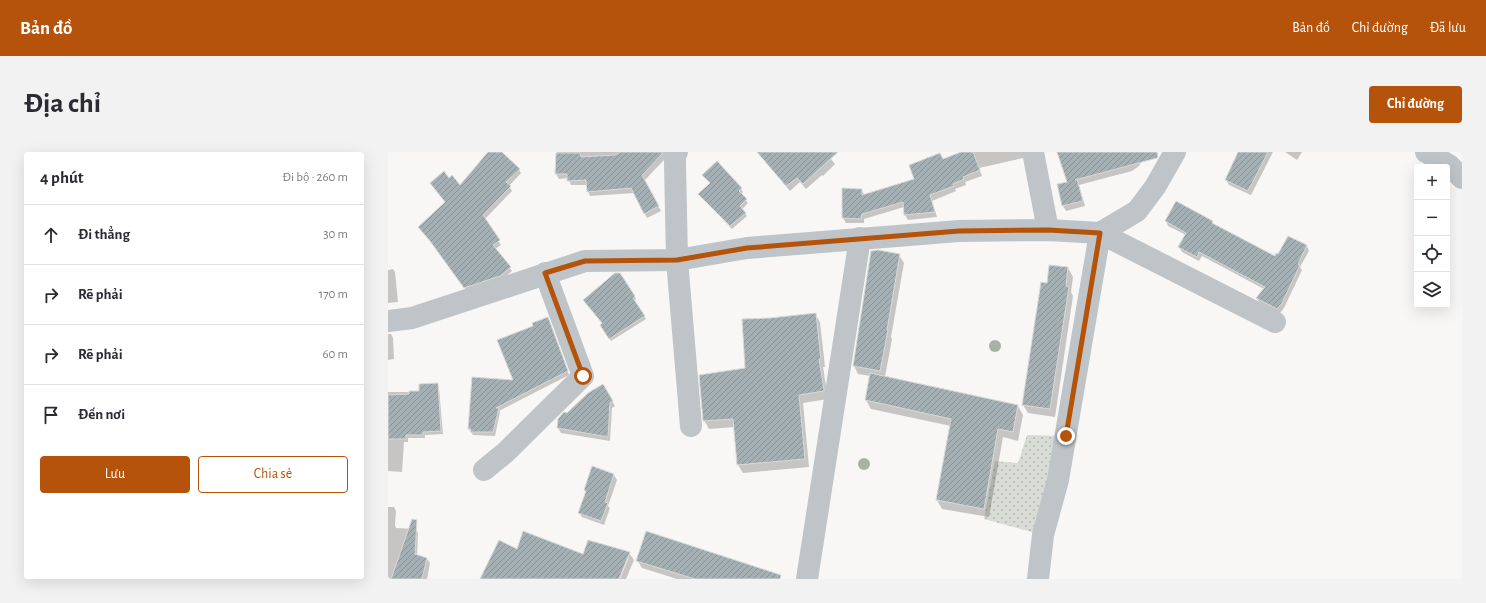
<!DOCTYPE html>
<html lang="vi">
<meta charset="utf-8">
<style>
body{margin:0;font-family:"Alegreya Sans",sans-serif;background:#f2f2f3;color:#2b2b33}
.controls{position:absolute;right:12px;top:12px;display:grid;overflow:hidden;border-radius:4px;box-shadow:0 4px 16px #0002}
.controls button{width:36px;height:36px;display:grid;place-items:center;padding:0;border:0;border-bottom:1px solid #e1e1e2;background:#fff;color:#2b2b33;font:20px sans-serif}
.stop{position:absolute;width:12px;height:12px;margin:-9px;border:3px solid #b45309;border-radius:50%;background:#fff}
.stop.end{background:#b45309;border-color:#fff;box-shadow:0 1px 4px #0008}
.list{margin:0;padding:0;list-style:none}
h2{display:flex;justify-content:space-between;align-items:center;height:52px;margin:0;padding:0 16px;font-size:17px}
h2 small{font-size:13px;font-weight:400;color:#7c7c81}
.list li{display:grid;grid-template-columns:26px 1fr auto;gap:12px;align-items:center;box-sizing:border-box;height:60px;padding:0 16px;border-top:1px solid #e1e1e2}
.list b{display:block;font-size:15px;white-space:nowrap}
.list em{font-size:13px;font-style:normal;color:#7c7c81}
.actions{display:flex;gap:8px;padding:12px 16px}
.actions a{flex:1;padding:9px 0;border:1px solid #b45309;border-radius:4px;text-align:center;font-size:14px;color:#b45309}
.actions .main{background:#b45309;color:#fff}
.icon{flex:none;width:22px;height:22px;fill:none;stroke:currentColor;stroke-width:2;stroke-linecap:round;stroke-linejoin:round}
.map{position:relative;flex:none;width:1074px;height:427px;overflow:hidden;border-radius:4px}
header{display:flex;align-items:center;gap:24px;box-sizing:border-box;height:56px;padding:0 20px;background:#b45309;color:#fff}
header strong{font-size:19px}
nav{display:flex;gap:22px;margin-inline-start:auto;font-size:14px}
.intro{display:flex;align-items:center;justify-content:space-between;box-sizing:border-box;height:96px;padding:0 24px}
h1{margin:0;font-size:28px}
.button{padding:10px 18px;border-radius:4px;background:#b45309;color:#fff;font-size:14px;font-weight:700}
main{display:flex;gap:24px;padding:0 24px}
aside{flex:1;background:#fff;border-radius:4px;box-shadow:0 4px 16px #0002}
.map>svg:first-child{display:block}
</style>
<header>
<strong>Bản đồ</strong>
<nav><a>Bản đồ</a><a>Chỉ đường</a><a>Đã lưu</a></nav>
</header>
<div class="intro"><h1>Địa chỉ</h1><a class="button">Chỉ đường</a></div>
<main>
<aside>
<h2>4 phút<small>Đi bộ · 260 m</small></h2>
<ul class="list">
<li><svg class="icon" aria-label="ahead" viewBox="0 0 24 24"><path d="M12 20V5M6 11l6-6 6 6"/></svg><div><b>Đi thẳng</b></div><em>30 m</em></li>
<li><svg class="icon" aria-label="right" viewBox="0 0 24 24"><path d="M7 20v-9h11M14 6l5 5-5 5"/></svg><div><b>Rẽ phải</b></div><em>170 m</em></li>
<li><svg class="icon" aria-label="right" viewBox="0 0 24 24"><path d="M7 20v-9h11M14 6l5 5-5 5"/></svg><div><b>Rẽ phải</b></div><em>60 m</em></li>
<li><svg class="icon" aria-label="arrive" viewBox="0 0 24 24"><path d="M6 21V4h12l-3 4 3 4H6"/></svg><div><b>Đến nơi</b></div></li>
</ul>
<div class="actions"><a class="main">Lưu</a><a>Chia sẻ</a></div>
</aside>
<div class="map">
<svg width="1074" height="427" viewBox="0 0 1074 427">
<defs>
<pattern id="garden-dots" width="8" height="8" patternUnits="userSpaceOnUse"><rect width="8" height="8" fill="#d8dcd4"/><path d="M2 2h.1M6 6h.1" fill="none" stroke="#b3b7b1" stroke-width="1.8" stroke-linecap="round"/></pattern>
<pattern id="building-hatch" width="6" height="6" patternUnits="userSpaceOnUse"><rect width="6" height="6" fill="#a5b0b4"/><path d="M-1 1l2-2M0 6l6-6M5 7l2-2" fill="none" stroke="#8a9498"/></pattern>
</defs>
<rect width="100%" height="100%" fill="#f8f7f5"/>
<path fill="url(#garden-dots)" d="M 639,283 L 678,284 L 655,383 L 596,367 L 607,309 L 630,311 Z"/>
<g fill="#0003">
<path d="M 101,0 L 107,0 L 131,18 L 133,21 L 121,34 L 124,39 L 96,68 L 113,93 L 107,97 L 124,119 L 114,128 L 79,139 L 46,93 L 31,76 L 58,50 L 61,27 L 71,34 Z"/>
<path d="M 169,0 L 281,0 L 277,7 L 256,29 L 273,59 L 259,66 L 246,41 L 202,44 L 200,39 L 199,33 L 183,33 L 180,26 L 171,27 L 168,22 Z"/>
<path d="M 374,0 L 443,0 L 440,3 L 447,12 L 435,24 L 434,23 L 418,37 L 412,30 L 402,39 L 378,11 L 375,6 Z"/>
<path d="M 575,0 L 636,0 L 635,6 L 591,16 L 594,24 L 577,30 L 578,33 L 567,37 L 568,39 L 544,49 L 549,65 L 520,68 L 517,63 L 516,55 L 476,67 L 476,71 L 458,71 L 455,66 L 473,38 L 477,43 L 528,28 L 555,8 Z"/>
<path d="M 670,0 L 756,0 L 755,7 L 751,14 L 744,19 L 691,33 L 697,54 L 678,59 L 675,54 L 680,31 Z"/>
<path d="M 851,0 L 885,0 L 863,43 L 841,33 L 838,28 Z"/>
<path d="M 897,0 L 914,0 L 909,8 Z"/>
<path d="M 353,37 L 355,40 L 353,42 L 360,51 L 354,57 L 359,64 L 344,77 L 313,45 Z"/>
<path d="M 788,51 L 824,70 L 826,73 L 887,105 L 890,103 L 900,85 L 919,94 L 921,99 L 912,115 L 914,118 L 896,156 L 892,161 L 871,151 L 869,146 L 876,137 L 814,104 L 811,109 L 794,100 L 791,95 L 798,83 L 780,74 L 778,69 Z"/>
<path d="M 511,103 L 516,111 L 503,185 L 504,187 L 497,225 L 630,254 L 635,263 L 630,289 L 615,285 L 601,365 L 554,357 L 549,348 L 563,274 L 483,257 L 478,248 L 483,224 L 470,222 L 466,214 Z"/>
<path d="M 680,116 L 685,125 L 683,140 L 685,144 L 667,265 L 640,261 L 635,253 Z"/>
<path d="M 5,117 L 7,120 L 10,150 L 0,151 L 0,118 Z"/>
<path d="M 231,122 L 247,145 L 248,147 L 246,149 L 258,167 L 223,189 L 213,173 L 215,171 Z"/>
<path d="M 427,162 L 432,170 L 437,215 L 435,215 L 440,247 L 415,251 L 421,315 L 355,321 L 350,313 L 347,275 L 321,277 L 316,268 L 358,217 L 382,167 Z"/>
<path d="M 161,170 L 181,223 L 111,259 L 112,260 L 107,284 L 85,283 L 81,277 L 127,229 Z"/>
<path d="M 0,182 L 3,182 L 5,186 L 6,207 L 0,208 Z"/>
<path d="M 49,232 L 51,236 L 55,282 L 37,283 L 37,286 L 20,286 L 20,290 L 16,290 L 14,320 L 0,319 L 0,240 L 32,240 Z"/>
<path d="M 215,233 L 227,254 L 224,256 L 222,289 L 173,281 L 170,276 L 180,262 Z"/>
<path d="M 226,323 L 229,328 L 220,354 L 222,356 L 216,373 L 194,365 L 191,360 L 198,341 L 197,338 Z"/>
<path d="M 0,355 L 6,355 L 8,359 L 7,373 L 8,376 L 28,377 L 30,381 L 29,404 L 39,407 L 42,411 L 39,427 L 0,427 Z"/>
<path d="M 129,398 L 196,403 L 241,401 L 246,408 L 238,427 L 232,427 L 241,405 L 239,405 L 230,427 L 94,427 Z"/>
<path d="M 249,408 L 380,427 L 289,427 L 254,416 Z"/>
</g>
<g fill="url(#building-hatch)" stroke="#d9d9d7">
<path d="M 100,0 L 114,0 L 132,17 L 118,30 L 123,34 L 95,63 L 112,88 L 105,93 L 123,115 L 112,124 L 76,136 L 42,89 L 30,75 L 57,50 L 42,31 L 56,19 L 61,26 L 64,23 L 72,33 Z"/>
<path d="M 233,0 L 275,0 L 274,2 L 254,23 L 271,54 L 256,62 L 243,36 L 199,40 L 198,28 L 179,29 L 179,22 L 167,22 L 168,1 L 192,1 L 193,5 L 227,3 Z"/>
<path d="M 369,0 L 450,0 L 415,32 L 409,26 L 398,34 Z"/>
<path d="M 573,0 L 585,0 L 592,18 L 575,25 L 576,27 L 565,32 L 566,34 L 542,43 L 547,60 L 516,63 L 515,50 L 474,62 L 473,67 L 454,66 L 454,36 L 474,37 L 474,43 L 526,27 L 521,13 L 552,1 L 555,7 Z"/>
<path d="M 669,0 L 769,0 L 770,5 L 769,6 L 687,28 L 689,27 L 695,49 L 674,54 L 669,32 L 679,30 Z"/>
<path d="M 850,0 L 880,0 L 860,39 L 837,28 Z"/>
<path d="M 329,9 L 354,36 L 351,39 L 359,47 L 352,54 L 358,61 L 342,74 L 310,42 L 322,31 L 314,23 Z"/>
<path d="M 788,49 L 825,69 L 824,71 L 887,104 L 888,101 L 890,102 L 900,84 L 919,93 L 910,112 L 912,113 L 894,151 L 889,157 L 868,146 L 877,135 L 811,100 L 809,105 L 790,95 L 798,81 L 777,69 Z"/>
<path d="M 490,98 L 512,102 L 499,178 L 500,178 L 492,219 L 465,214 L 483,99 Z"/>
<path d="M 661,113 L 680,115 L 678,134 L 681,135 L 662,257 L 634,253 L 653,130 L 659,131 Z"/>
<path d="M 227,121 L 232,121 L 247,144 L 245,146 L 257,164 L 221,187 L 212,173 L 214,171 L 195,148 Z"/>
<path d="M 428,161 L 433,208 L 431,207 L 436,238 L 436,239 L 411,243 L 417,307 L 349,313 L 345,267 L 315,269 L 311,223 L 357,216 L 354,167 L 382,166 Z"/>
<path d="M 160,165 L 180,219 L 108,256 L 111,256 L 105,280 L 82,280 L 83,277 L 80,277 L 84,225 L 125,228 L 109,188 L 145,174 L 144,171 Z"/>
<path d="M 482,221 L 630,253 L 625,280 L 610,277 L 596,357 L 548,348 L 563,267 L 477,248 Z"/>
<path d="M 50,231 L 53,279 L 35,280 L 35,283 L 18,283 L 18,287 L 0,287 L 0,243 L 21,242 L 21,239 L 31,239 L 31,232 Z"/>
<path d="M 215,232 L 225,249 L 222,251 L 220,285 L 169,276 L 170,267 L 176,260 L 179,261 L 200,241 Z"/>
<path d="M 204,314 L 226,322 L 217,350 L 220,351 L 213,369 L 190,361 L 198,339 L 196,338 Z"/>
<path d="M 24,367 L 29,368 L 27,402 L 39,406 L 34,427 L 3,427 Z"/>
<path d="M 135,379 L 195,402 L 200,388 L 242,400 L 231,427 L 92,427 L 111,388 L 129,397 Z"/>
<path d="M 258,379 L 393,423 L 392,427 L 307,427 L 248,409 Z"/>
</g>
<g fill="none" stroke-linecap="round" stroke-linejoin="round">
<g stroke="#bec4c7" stroke-width="22">
<path d="M 289,0 L 287,2 L 287,11 L 289,108 L 303,274"/>
<path d="M 645,0 L 660,78"/>
<path d="M 1038,0 L 1061,13 L 1074,26"/>
<path d="M 0,169 L 24,166 L 197,109 L 289,108 L 359,96 L 571,79 L 660,78 L 712,81 L 749,59 L 767,35 L 787,0"/>
<path d="M 96,318 L 118,300 L 195,224 L 157,121"/>
<path d="M 419,427 L 472,86"/>
<path d="M 650,427 L 655,383 L 670,328 L 712,81 L 887,170"/>
</g>
</g>
<g fill="#a8b1a4">
<circle cx="607" cy="194" r="6"/>
<circle cx="476" cy="312" r="6"/>
</g>
<g fill="none" stroke-linecap="round" stroke-linejoin="round">
<path stroke="#b45309" stroke-width="5" d="M 195,224 L 157,121 L 197,109 L 289,108 L 359,96 L 571,79 L 660,78 L 712,81 L 678,284"/>
</g>
</svg>
<div class="controls">
<button>+</button>
<button>−</button>
<button><svg class="icon" aria-label="locate" viewBox="0 0 24 24"><circle cx="12" cy="12" r="6"/><path d="M12 2v4M12 18v4M2 12h4M18 12h4"/></svg></button>
<button><svg class="icon" aria-label="layers" viewBox="0 0 24 24"><path d="M12 4l9 5-9 5-9-5zM3 14l9 5 9-5"/></svg></button>
</div>
<div class="stop" style="left:195px;top:224px"></div>
<div class="stop end" style="left:678px;top:284px"></div>
</div>
</main>
